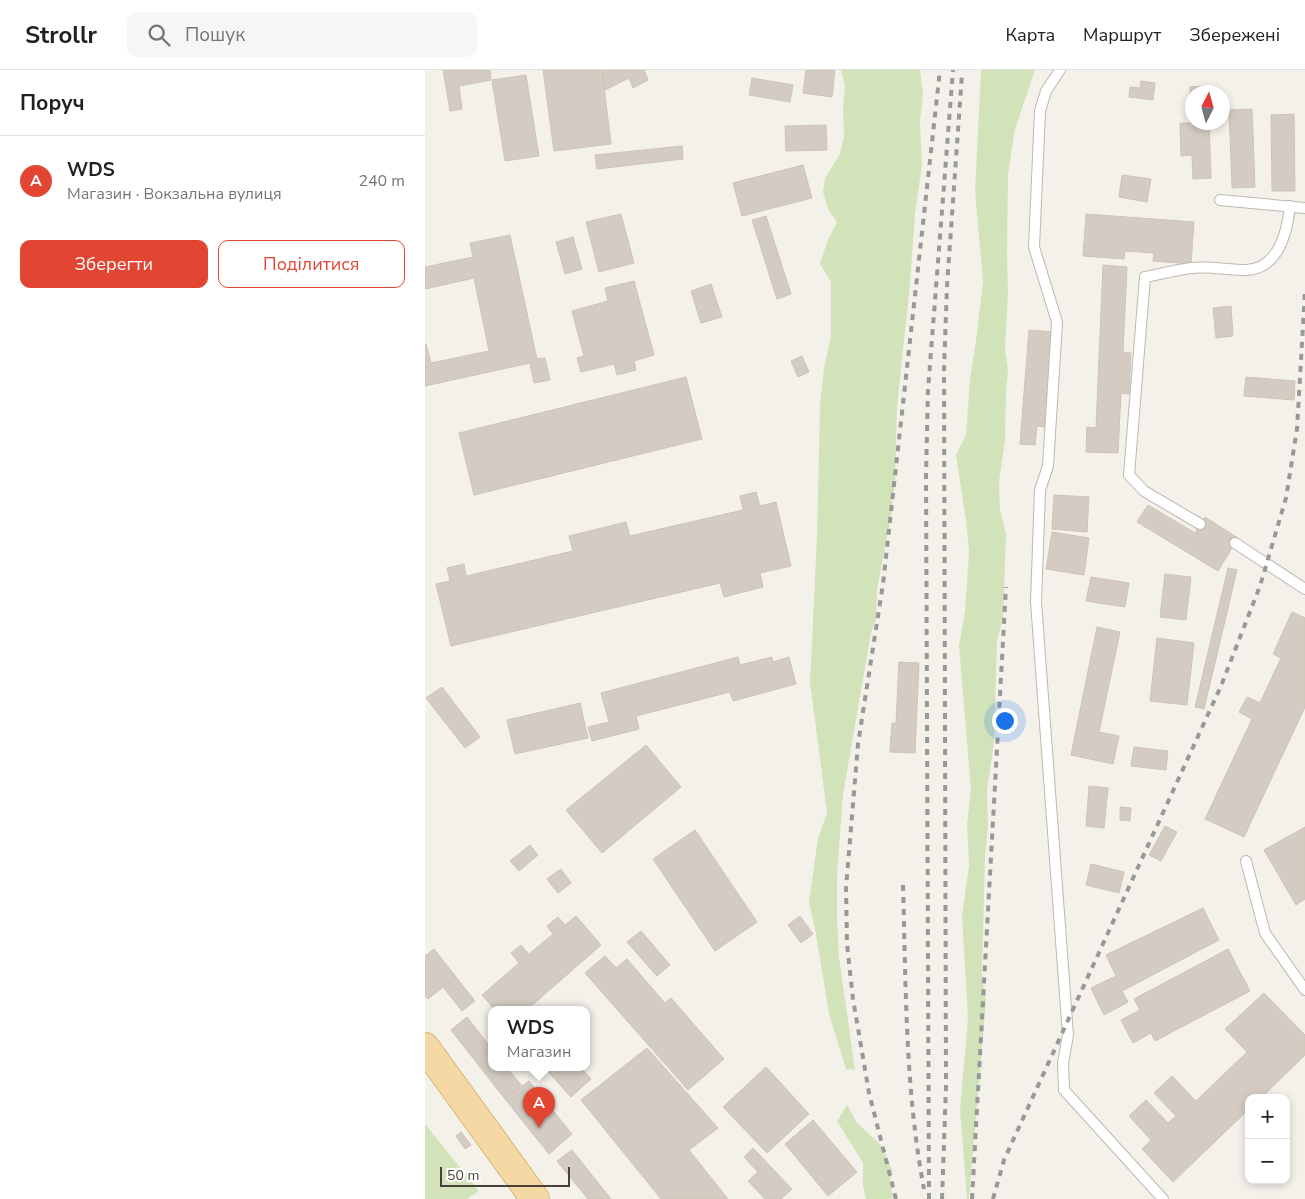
<!DOCTYPE html>
<html lang="uk">
<meta charset="utf-8">
<style>
body{margin:0;font-family:"Nunito Sans",sans-serif;background:#f6f6f6;color:#202124}
.controls{position:absolute;right:15px;bottom:15px;display:grid;overflow:hidden;border-radius:10px;box-shadow:0 2px 8px #0003}
.controls button{width:45px;height:45px;display:grid;place-items:center;padding:0;border:0;border-bottom:1px solid #e0e0e0;background:#fff;color:#202124;font:25px sans-serif}
.compass{position:absolute;left:760px;top:15px;width:45px;height:45px;border-radius:50%;background:#fff;box-shadow:0 2px 8px #0003;rotate:6deg}
.scale{position:absolute;left:15px;bottom:12px;width:130px;box-sizing:border-box;padding-left:5px;border:2px solid #47413a;border-top:0;font-size:14px;line-height:18px;white-space:nowrap;color:#47413a;-webkit-text-stroke:4px #fff;paint-order:stroke}
.you{position:absolute;left:579px;top:650px;width:18px;height:18px;margin:-12px;border:4px solid #fff;border-radius:50%;background:#1a73e8;box-shadow:0 0 0 8px #1a73e833}
.badge{display:grid;place-items:center;width:32px;height:32px;border-radius:50%;background:#e34533;color:#fff;font-size:16px;font-weight:700}
.pin{position:absolute;translate:-50% -41px;filter:drop-shadow(0 1px 2px #0008)}
.pin::after{content:'';position:absolute;top:26px;width:18px;height:15px;background:inherit;clip-path:polygon(0 0,100% 0,50% 100%)}
.popup{position:absolute;left:63px;top:936px;width:102px;height:65px;box-sizing:border-box;display:grid;place-content:center;border-radius:10px;background:#fff;filter:drop-shadow(0 1px 4px #0005);font-size:16px;white-space:nowrap;color:#757577}
.popup b{font-size:19px;color:#202124}
.popup::after{content:'';position:absolute;left:50%;top:100%;margin-left:-10px;border:10px solid transparent;border-top-color:#fff}
.list{margin:0;padding:0;list-style:none}
h2{display:flex;justify-content:space-between;align-items:center;height:65px;margin:0;padding:0 20px;font-size:21px}
h2 small{font-size:16px;font-weight:400;color:#757577}
.list li{display:grid;grid-template-columns:32px 1fr auto;gap:15px;align-items:center;box-sizing:border-box;height:90px;padding:0 20px;border-top:1px solid #e0e0e0}
.list b{display:block;font-size:19px;white-space:nowrap}
.list p{margin:0;font-size:16px;white-space:nowrap;color:#757577}
.list em{font-size:16px;font-style:normal;color:#757577}
.actions{display:flex;gap:10px;padding:15px 20px}
.actions a{flex:1;padding:11px 0;border:1px solid #e34533;border-radius:10px;text-align:center;font-size:18px;color:#e34533}
.actions .main{background:#e34533;color:#fff}
.icon{flex:none;width:28px;height:28px;fill:none;stroke:currentColor;stroke-width:2;stroke-linecap:round;stroke-linejoin:round}
.map{position:relative;flex:none;width:880px;height:1129px;overflow:hidden}
header{display:flex;align-items:center;gap:30px;box-sizing:border-box;height:70px;padding:0 25px;background:#fff;border-bottom:1px solid #e0e0e0}
header strong{font-size:24px}
nav{display:flex;gap:28px;margin-inline-start:auto;font-size:18px}
.search{width:350px;height:45px;background:#f6f6f6;display:flex;align-items:center;gap:12px;box-sizing:border-box;padding:0 18px;border-radius:10px;color:#757577;font-size:19px}
main{display:flex}
aside{flex:1;background:#fff}
.map>svg:first-child{display:block}
</style>
<header>
<strong>Strollr</strong>
<div class="search"><svg class="icon" aria-label="search" viewBox="0 0 24 24"><circle cx="10" cy="10" r="6"/><path d="M15 15l6 6"/></svg>Пошук</div>
<nav><a>Карта</a><a>Маршрут</a><a>Збережені</a></nav>
</header>
<main>
<aside>
<h2>Поруч<small></small></h2>
<ul class="list">
<li><span class="badge">A</span><div><b>WDS</b><p>Магазин · Вокзальна вулиця</p></div><em>240 m</em></li>
</ul>
<div class="actions"><a class="main">Зберегти</a><a>Поділитися</a></div>
</aside>
<div class="map">
<svg width="880" height="1129" viewBox="0 0 880 1129">
<rect width="100%" height="100%" fill="#f4f1eb"/>
<g fill="#d2e3b9">
<path d="M 416,0 L 495,0 L 498,25 L 495,51 L 497,95 L 490,144 L 485,214 L 472,337 L 470,412 L 466,446 L 452,520 L 451,549 L 446,563 L 418,725 L 412,806 L 412,847 L 414,887 L 430,1000 L 421,999 L 404,944 L 391,864 L 384,832 L 393,768 L 402,743 L 385,612 L 392,468 L 395,335 L 399,298 L 406,266 L 406,212 L 395,194 L 402,172 L 412,152 L 403,139 L 398,122 L 400,108 L 415,84 L 419,66 L 418,37 L 420,16 Z"/>
<path d="M 556,0 L 610,0 L 590,59 L 583,104 L 582,181 L 583,224 L 580,278 L 583,301 L 581,322 L 580,371 L 574,412 L 575,439 L 581,464 L 578,549 L 572,571 L 569,673 L 562,720 L 563,755 L 560,786 L 557,906 L 561,931 L 544,1129 L 542,1129 L 535,1040 L 543,948 L 537,846 L 544,795 L 542,755 L 546,720 L 534,576 L 540,541 L 544,482 L 541,450 L 531,385 L 541,365 L 545,309 L 551,271 L 558,211 L 550,121 Z"/>
<path d="M 422,1035 L 432,1053 L 457,1076 L 467,1100 L 465,1112 L 468,1129 L 441,1129 L 438,1116 L 438,1093 L 412,1051 Z"/>
<path d="M 0,1054 L 54,1121 L 42,1129 L 0,1129 Z"/>
</g>
<g fill="#d4ccc2" stroke="#cec3b6">
<path d="M 18,0 L 65,0 L 66,10 L 34,16 L 37,39 L 25,41 Z"/>
<path d="M 118,0 L 177,0 L 186,74 L 129,81 Z"/>
<path d="M 180,0 L 219,0 L 223,10 L 208,18 L 204,8 L 180,20 L 178,1 Z"/>
<path d="M 381,0 L 410,0 L 407,27 L 378,23 Z"/>
<path d="M 101,5 L 114,86 L 80,91 L 67,10 Z"/>
<path d="M 327,8 L 368,15 L 365,32 L 324,25 Z"/>
<path d="M 716,11 L 730,13 L 728,30 L 704,27 L 705,17 L 715,18 Z"/>
<path d="M 782,16 L 783,22 L 768,22 L 768,52 L 784,52 L 786,108 L 768,109 L 767,85 L 756,86 L 755,53 L 766,53 L 765,17 Z"/>
<path d="M 827,39 L 830,117 L 807,118 L 804,40 Z"/>
<path d="M 869,44 L 870,121 L 847,121 L 846,45 Z"/>
<path d="M 401,55 L 402,80 L 361,81 L 360,56 Z"/>
<path d="M 257,76 L 258,89 L 172,99 L 170,85 Z"/>
<path d="M 378,95 L 387,128 L 317,146 L 308,113 Z"/>
<path d="M 697,105 L 726,109 L 722,132 L 694,127 Z"/>
<path d="M 196,144 L 209,193 L 174,202 L 161,152 Z"/>
<path d="M 661,144 L 769,152 L 766,194 L 728,191 L 729,183 L 700,181 L 699,189 L 658,186 Z"/>
<path d="M 341,146 L 366,224 L 352,229 L 327,150 Z"/>
<path d="M 85,165 L 112,289 L 120,288 L 125,310 L 109,313 L 105,293 L 0,316 L 0,274 L 1,274 L 6,293 L 64,281 L 49,208 L 0,219 L 0,197 L 48,187 L 45,173 Z"/>
<path d="M 148,167 L 157,199 L 140,204 L 131,172 Z"/>
<path d="M 678,195 L 702,197 L 698,282 L 706,283 L 704,324 L 696,323 L 693,383 L 661,382 L 662,357 L 671,358 Z"/>
<path d="M 209,211 L 229,285 L 209,291 L 211,300 L 192,305 L 189,294 L 156,302 L 152,288 L 159,286 L 147,241 L 183,231 L 180,218 Z"/>
<path d="M 286,214 L 297,247 L 276,253 L 266,221 Z"/>
<path d="M 806,236 L 808,266 L 791,268 L 788,238 Z"/>
<path d="M 604,260 L 628,262 L 620,357 L 612,356 L 610,375 L 595,374 Z"/>
<path d="M 377,286 L 384,302 L 373,307 L 366,291 Z"/>
<path d="M 261,307 L 277,369 L 49,425 L 34,363 Z"/>
<path d="M 821,307 L 870,311 L 869,330 L 819,326 Z"/>
<path d="M 331,422 L 335,436 L 351,432 L 366,496 L 335,503 L 338,517 L 299,527 L 295,513 L 26,576 L 11,514 L 25,511 L 22,498 L 39,494 L 41,506 L 148,481 L 144,466 L 201,452 L 205,466 L 318,440 L 315,426 Z"/>
<path d="M 629,425 L 664,427 L 662,462 L 627,459 Z"/>
<path d="M 723,435 L 770,463 L 780,447 L 813,468 L 793,501 L 712,452 Z"/>
<path d="M 627,462 L 664,468 L 659,505 L 621,499 Z"/>
<path d="M 803,498 L 812,500 L 779,639 L 770,637 Z"/>
<path d="M 740,504 L 766,507 L 761,550 L 735,547 Z"/>
<path d="M 666,507 L 704,513 L 700,537 L 661,531 Z"/>
<path d="M 867,542 L 880,548 L 880,637 L 819,767 L 780,749 L 827,649 L 814,642 L 822,627 L 835,633 L 856,588 L 848,584 Z"/>
<path d="M 672,557 L 695,562 L 674,662 L 694,666 L 688,694 L 646,685 Z"/>
<path d="M 732,568 L 769,573 L 762,635 L 725,631 Z"/>
<path d="M 313,587 L 315,595 L 347,587 L 348,592 L 364,587 L 371,614 L 308,631 L 305,622 L 211,646 L 214,659 L 167,671 L 163,657 L 184,652 L 176,623 Z"/>
<path d="M 474,592 L 494,593 L 490,683 L 465,682 L 467,653 L 471,653 Z"/>
<path d="M 17,617 L 55,667 L 40,678 L 1,628 Z"/>
<path d="M 155,633 L 163,668 L 90,684 L 82,650 Z"/>
<path d="M 221,675 L 256,717 L 177,783 L 141,740 Z"/>
<path d="M 709,677 L 743,681 L 741,700 L 706,696 Z"/>
<path d="M 664,716 L 683,718 L 679,758 L 661,756 Z"/>
<path d="M 695,737 L 706,738 L 705,751 L 695,750 Z"/>
<path d="M 740,756 L 752,762 L 736,791 L 724,785 Z"/>
<path d="M 880,757 L 880,829 L 871,835 L 839,780 Z"/>
<path d="M 270,760 L 332,852 L 290,881 L 228,789 Z"/>
<path d="M 105,775 L 113,785 L 94,801 L 85,791 Z"/>
<path d="M 666,794 L 699,802 L 694,823 L 661,815 Z"/>
<path d="M 136,799 L 146,813 L 133,823 L 122,809 Z"/>
<path d="M 778,838 L 794,870 L 697,921 L 703,932 L 679,945 L 666,918 L 691,906 L 681,885 Z"/>
<path d="M 151,846 L 176,875 L 104,938 L 105,939 L 69,939 L 57,925 L 94,893 L 86,883 L 96,875 L 104,884 L 128,864 L 122,856 L 133,847 L 140,855 Z"/>
<path d="M 375,846 L 388,864 L 376,873 L 363,855 Z"/>
<path d="M 216,861 L 245,895 L 232,906 L 202,872 Z"/>
<path d="M 9,879 L 31,907 L 3,929 L 0,925 L 0,886 Z"/>
<path d="M 803,879 L 825,921 L 730,971 L 726,963 L 708,973 L 696,950 L 715,940 L 709,929 Z"/>
<path d="M 180,886 L 191,898 L 202,889 L 240,933 L 246,928 L 299,989 L 263,1020 L 160,903 Z"/>
<path d="M 31,907 L 50,931 L 37,941 L 18,917 Z"/>
<path d="M 839,923 L 880,965 L 880,985 L 836,1028 L 824,1028 L 824,1039 L 748,1112 L 717,1079 L 726,1070 L 704,1046 L 721,1030 L 743,1053 L 751,1046 L 729,1023 L 747,1006 L 771,1031 L 822,982 L 800,959 Z"/>
<path d="M 42,947 L 66,978 L 66,997 L 81,997 L 97,1016 L 80,1029 L 26,960 Z"/>
<path d="M 222,978 L 293,1058 L 264,1080 L 303,1129 L 236,1129 L 156,1030 Z"/>
<path d="M 119,997 L 155,997 L 166,1009 L 146,1027 Z"/>
<path d="M 341,997 L 384,1044 L 342,1083 L 298,1037 Z"/>
<path d="M 104,1011 L 147,1064 L 124,1084 L 80,1029 Z"/>
<path d="M 388,1050 L 432,1102 L 403,1126 L 360,1074 Z"/>
<path d="M 36,1062 L 46,1075 L 40,1079 L 31,1066 Z"/>
<path d="M 328,1078 L 367,1119 L 356,1129 L 340,1129 L 323,1111 L 333,1102 L 319,1087 Z"/>
<path d="M 147,1080 L 186,1129 L 163,1129 L 132,1091 Z"/>
</g>
<g fill="none" stroke-linecap="round" stroke-linejoin="round">
<g stroke="#beb8ae" stroke-width="12">
<g id="service">
<path d="M 635,0 L 621,21 L 615,41 L 609,177 L 632,252 L 623,396 L 615,420 L 611,532 L 643,965 L 638,993 L 639,1020 L 738,1129"/>
<path d="M 795,130 L 880,138"/>
<path d="M 775,454 L 719,421 L 704,405 L 720,207 C 735,204 751,200 766,198 C 784,196 803,200 821,200 C 853,199 862,163 865,136"/>
<path d="M 810,473 L 880,519"/>
<path d="M 821,791 L 840,863 L 880,920"/>
</g>
</g>
<g stroke="#d8b575" stroke-width="30">
<path id="primary" d="M 0,977 L 110,1129"/>
</g>
<use href="#service" stroke="#fff" stroke-width="10"/>
<use href="#primary" stroke="#f4d9a4" stroke-width="28"/>
<g stroke="#989898" stroke-width="4" stroke-dasharray="6 6" stroke-linecap="butt">
<path d="M 478,815 C 481,917 480,1019 499,1119"/>
<path d="M 471,1129 L 444,1023 L 428,929 L 422,874 L 421,818 L 433,674 L 458,514 L 515,0"/>
<path d="M 504,1129 L 501,405 L 503,320 L 528,0"/>
<path d="M 517,1129 L 521,1016 L 519,300 L 522,216 L 537,4"/>
<path d="M 547,1129 L 581,517"/>
<path d="M 568,1129 L 579,1090 L 796,616 L 835,516 L 861,428 L 872,359 L 880,221"/>
</g>
</g>
</svg>
<div class="controls">
<button>+</button>
<button>−</button>
</div>
<svg class="compass" viewBox="-18 -18 36 36"><path d="M0-13l5 13h-10z" fill="#e53935"/><path d="M0 13l5-13h-10z" fill="#757577"/></svg>
<div class="scale">50 m</div>
<div class="you"></div>
<div class="pin badge" style="left:114px;top:1058px">A</div>
<div class="popup"><b>WDS</b>Магазин</div>
</div>
</main>
